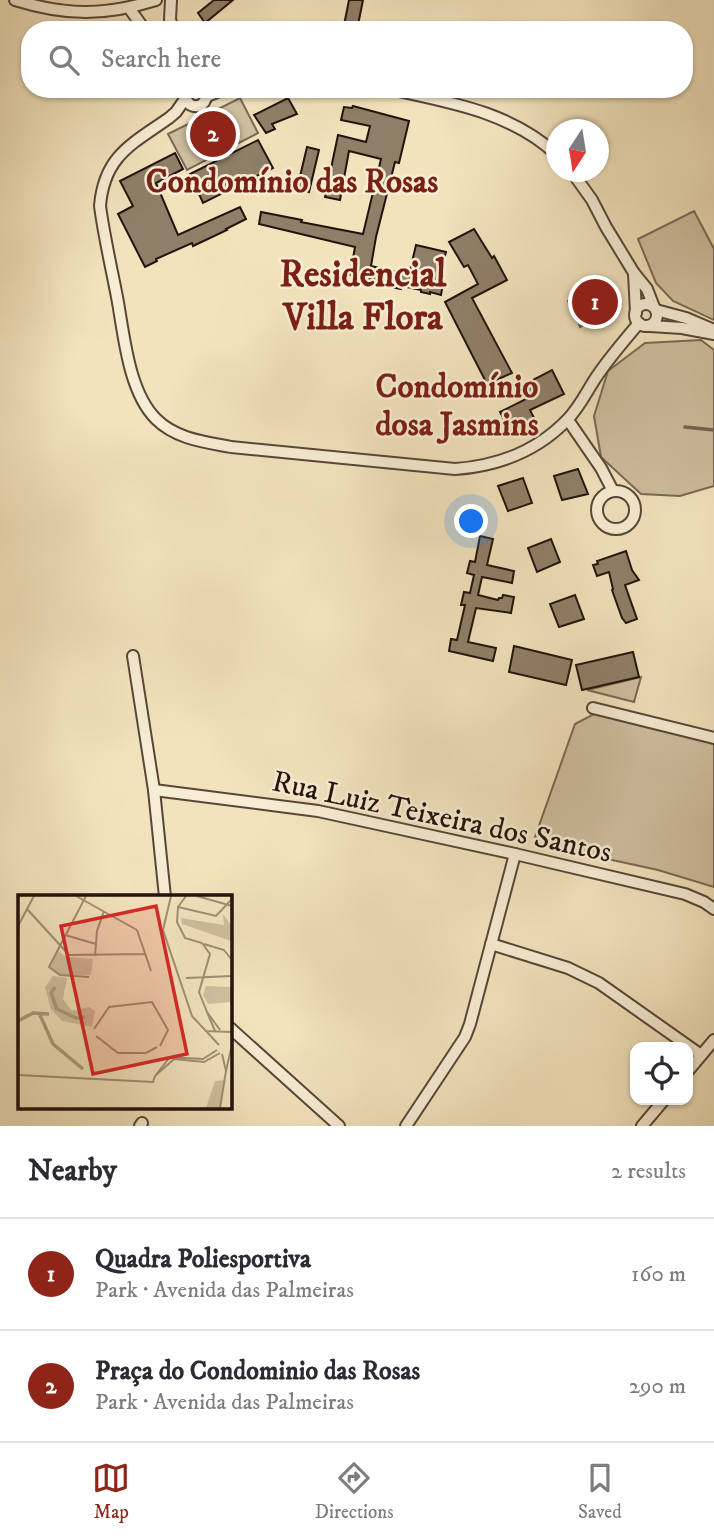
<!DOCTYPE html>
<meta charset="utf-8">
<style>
body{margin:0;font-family:"IM FELL DW Pica",serif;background:#f2f2f3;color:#2b2b33}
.controls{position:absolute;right:21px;bottom:21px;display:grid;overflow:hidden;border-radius:14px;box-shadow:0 2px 5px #0004}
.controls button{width:63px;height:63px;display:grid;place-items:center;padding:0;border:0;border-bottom:2px solid #e1e1e2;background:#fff;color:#2b2b33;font:35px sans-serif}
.compass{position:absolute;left:546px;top:119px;width:63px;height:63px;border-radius:50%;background:#fff;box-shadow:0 2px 5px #0004;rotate:192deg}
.you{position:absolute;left:472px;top:522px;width:24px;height:24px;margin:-18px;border:5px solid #fff;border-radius:50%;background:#1a73e8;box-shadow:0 0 0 10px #1a73e833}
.badge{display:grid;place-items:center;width:46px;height:46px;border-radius:50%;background:#8f2418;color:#fff;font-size:23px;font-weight:700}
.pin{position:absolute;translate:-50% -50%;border:4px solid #fff;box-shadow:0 2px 7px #0006}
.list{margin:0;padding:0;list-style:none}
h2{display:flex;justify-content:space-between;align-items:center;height:91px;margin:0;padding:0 28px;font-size:30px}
h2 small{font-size:23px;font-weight:400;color:#7c7c81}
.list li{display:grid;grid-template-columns:46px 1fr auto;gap:21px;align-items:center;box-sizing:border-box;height:112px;padding:0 28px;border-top:2px solid #e1e1e2}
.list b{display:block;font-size:26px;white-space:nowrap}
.list p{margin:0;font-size:23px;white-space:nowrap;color:#7c7c81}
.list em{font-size:23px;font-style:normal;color:#7c7c81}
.icon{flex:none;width:38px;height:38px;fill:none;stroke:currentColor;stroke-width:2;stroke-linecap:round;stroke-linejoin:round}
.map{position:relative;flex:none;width:714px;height:1126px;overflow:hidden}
.search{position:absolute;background:#fff;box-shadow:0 2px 5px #0004;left:21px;right:21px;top:21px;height:77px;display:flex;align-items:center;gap:18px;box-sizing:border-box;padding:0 24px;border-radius:28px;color:#7c7c81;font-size:26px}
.sheet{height:315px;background:#fff}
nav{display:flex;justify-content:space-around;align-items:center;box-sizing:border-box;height:98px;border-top:2px solid #e1e1e2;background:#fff;font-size:19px;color:#7c7c81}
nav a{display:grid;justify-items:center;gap:4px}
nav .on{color:#8f2418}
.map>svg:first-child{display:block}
</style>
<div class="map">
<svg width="714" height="1126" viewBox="0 0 714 1126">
<rect width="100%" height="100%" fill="#f2e3bd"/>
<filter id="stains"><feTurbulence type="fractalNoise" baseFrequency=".00286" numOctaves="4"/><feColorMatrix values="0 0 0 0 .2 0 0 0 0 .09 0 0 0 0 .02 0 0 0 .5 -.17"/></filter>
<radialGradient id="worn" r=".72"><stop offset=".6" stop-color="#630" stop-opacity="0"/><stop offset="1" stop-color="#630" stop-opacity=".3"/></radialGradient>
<g fill="#cfbf9f" stroke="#7a6856" stroke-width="2">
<path d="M 240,98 L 258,133 L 187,170 L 168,134 Z"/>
<path d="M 694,211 L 714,249 L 714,320 L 673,301 L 656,283 L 638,239 Z"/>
<path d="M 608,280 L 621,304 L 580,327 L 577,314 L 568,301 Z"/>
<path d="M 701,340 L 714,350 L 714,486 L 680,496 L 641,494 L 601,457 L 594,416 L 608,371 L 645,343 Z"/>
<path d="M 641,677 L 634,702 L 587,690 Z"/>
<path d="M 594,714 L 638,723 L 714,740 L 714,887 L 658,870 L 562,849 L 535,837 L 575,724 Z"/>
</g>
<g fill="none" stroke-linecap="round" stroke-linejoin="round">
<path stroke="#766552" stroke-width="3.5" d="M 685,427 L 714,430"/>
</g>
<g fill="#8f7f68" stroke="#24120c" stroke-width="2">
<path d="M 214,0 L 233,0 L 205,23 L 198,13 Z"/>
<path d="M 349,0 L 363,0 L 357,30 L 343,30 Z"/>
<path d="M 288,98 L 297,114 L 272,124 L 275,129 L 266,133 L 254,115 Z"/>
<path d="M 353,106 L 409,121 L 399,163 L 395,162 L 376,237 L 371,266 L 409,275 L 416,245 L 446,252 L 438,282 L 443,283 L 441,295 L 430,292 L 430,294 L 421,292 L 421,290 L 402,286 L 401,289 L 391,287 L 391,284 L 370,278 L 369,281 L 360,278 L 360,277 L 350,275 L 355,247 L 259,224 L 261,212 L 302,220 L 301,222 L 363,234 L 381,159 L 349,151 L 340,200 L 325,197 L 338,135 L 366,142 L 370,126 L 341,120 L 344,107 L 352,108 Z"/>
<path d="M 258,140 L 273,168 L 203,203 L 190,174 Z"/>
<path d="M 307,147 L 319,150 L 309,192 L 297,189 Z"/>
<path d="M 175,153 L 183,169 L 156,183 L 178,235 L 240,207 L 246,219 L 226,229 L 227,230 L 193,246 L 192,243 L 156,259 L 157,261 L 145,267 L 118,214 L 133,206 L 120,181 Z"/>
<path d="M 474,229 L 492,258 L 494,256 L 507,280 L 472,298 L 512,373 L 487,384 L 445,302 L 478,284 L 468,265 L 464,267 L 449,242 Z"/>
<path d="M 552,370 L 564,394 L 530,410 L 537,424 L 512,435 L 500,412 L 530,397 L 526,391 L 531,388 L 529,382 Z"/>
<path d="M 578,469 L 588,494 L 562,500 L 554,476 Z"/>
<path d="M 523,478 L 532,503 L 508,511 L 498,486 Z"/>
<path d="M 480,536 L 493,539 L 487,565 L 514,571 L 512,583 L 482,577 L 478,595 L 498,600 L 499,598 L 502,598 L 503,595 L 514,597 L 511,613 L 476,608 L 468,642 L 496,648 L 493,661 L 449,651 L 451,639 L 457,640 L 465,605 L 461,605 L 464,592 L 470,593 L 474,575 L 467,573 L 470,561 L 475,562 Z"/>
<path d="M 551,539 L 560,562 L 537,572 L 528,548 Z"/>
<path d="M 626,551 L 632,570 L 639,580 L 625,585 L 637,619 L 626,623 L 622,618 L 612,590 L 613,589 L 609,572 L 597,576 L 593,565 L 598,564 L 597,561 Z"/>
<path d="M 575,595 L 584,619 L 559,627 L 550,604 Z"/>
<path d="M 514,646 L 572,660 L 566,685 L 509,672 Z"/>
<path d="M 633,652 L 639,677 L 582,690 L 576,665 Z"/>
</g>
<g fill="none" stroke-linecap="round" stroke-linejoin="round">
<g stroke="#584638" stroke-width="14">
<g id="street">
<path d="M 15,0 C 66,16 105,16 156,0"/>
<path d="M 171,0 L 170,19 L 173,30"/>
<path d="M 129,8 L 145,30"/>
<path d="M 186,89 C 180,112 212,112 205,89"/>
<path d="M 389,89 C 448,102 511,112 556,154"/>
<path d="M 207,96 L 225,89"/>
<path d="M 185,99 L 176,112 L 169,118 C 132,144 104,156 100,206 C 104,236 111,266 117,297 C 124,334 128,391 156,419 C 176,439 205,442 231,447 L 455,469 C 497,466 537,451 567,420 C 579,408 586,393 595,379 C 608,359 623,342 639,323"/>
<path d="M 572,172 L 592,200 L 606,227 L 634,273"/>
<circle cx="646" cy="315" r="11"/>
<path d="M 656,310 L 686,318 L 714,330"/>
<path d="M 636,313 L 634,273 L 647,289 L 654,307"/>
<path d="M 650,326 L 682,328 L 714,334"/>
<path d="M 568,420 L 601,468 L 613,491"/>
<circle cx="616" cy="510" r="19"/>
<path d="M 133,656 L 154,790 L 165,897"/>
<path d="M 593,708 L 714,738"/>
<path d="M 154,790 L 318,811 L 515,854 L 685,894 L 704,902 L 714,909"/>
<path d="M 491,944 L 568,968 L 599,983 L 701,1055"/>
<path d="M 229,1027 L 339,1126"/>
<path d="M 688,1071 L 714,1040"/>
<path d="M 140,1126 L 142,1123"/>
<path d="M 406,1126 L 465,1037 L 470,1024 L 515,854"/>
<path d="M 642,1126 L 664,1100"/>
</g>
</g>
<use href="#street" stroke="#f7edd4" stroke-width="10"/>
</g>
<g text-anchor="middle" stroke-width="5" stroke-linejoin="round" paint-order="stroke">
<g font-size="30" fill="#24120c" stroke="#f7edd4">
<text transform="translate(442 816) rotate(12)" y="10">Rua Luiz Teixeira dos Santos</text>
</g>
<g font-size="33" font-weight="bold" fill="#7a1f14" stroke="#f7edd4">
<text x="292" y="192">Condomínio das Rosas</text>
<text x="457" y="397">Condomínio<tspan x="457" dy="38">dosa Jasmins</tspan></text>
</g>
<g font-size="37" font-weight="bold" fill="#7a1f14" stroke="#f7edd4">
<text x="363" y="286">Residencial<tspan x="363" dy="43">Villa Flora</tspan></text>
</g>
</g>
<g transform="translate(18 895)">
<rect width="214" height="214" fill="#f2e3bd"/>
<path d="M 205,19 L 213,30 L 213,46 L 164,29 L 163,23 L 206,30 ZM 40,56 L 49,62 L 75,64 L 73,80 L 44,80 L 32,73 ZM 35,81 L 49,83 L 45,104 L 54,116 L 71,112 L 77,116 L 74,132 L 44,126 L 33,114 L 27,92 ZM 188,91 L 213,92 L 213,107 L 190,109 L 185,100 ZM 207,185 L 202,213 L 188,213 L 197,186 Z" fill="#cfbf9f"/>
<path fill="none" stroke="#ac9c81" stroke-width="3.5" d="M 37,92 L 33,98 L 39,114 L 58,123 L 67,122M 22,120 L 35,149 L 65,174M 0,126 L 15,118 L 31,119"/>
<path fill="none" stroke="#a08f76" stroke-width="2" d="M 58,1 L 119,35M 68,1 L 31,72 L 42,80 L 71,82M 153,1 L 145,35 L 174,121 L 201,150M 168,1 L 160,12 L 159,27 L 167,43 L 184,48 L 192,59 L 181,97 L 189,117M 179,1 L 214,11M 160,12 L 198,21 L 214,4M 9,14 L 51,60 L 127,59M 0,31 L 16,1M 119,35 L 133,76M 47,40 L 78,49M 186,49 L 206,55 L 214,65M 77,61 L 79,36 L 86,16M 168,83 L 214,81M 76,134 L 91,112 L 134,107 L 150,135 L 142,151M 187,136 L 214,137M 197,136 L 189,117 L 202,135M 78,141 L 100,158 L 128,158 L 139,152M 199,155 L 185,164 L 152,162 L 137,181 L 156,164 L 186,167 L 202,158M 208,176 L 213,154M 0,180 L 135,187 L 137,181M 202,213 L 208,176 L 204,159"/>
<path fill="#d62828" fill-opacity="0.15" stroke="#d62828" stroke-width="3.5" d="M 138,11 L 169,159 L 75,179 L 43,31 Z"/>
<rect width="214" height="214" fill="none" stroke="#24120c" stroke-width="3.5"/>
</g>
<rect width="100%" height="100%" filter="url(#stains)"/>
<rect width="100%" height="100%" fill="url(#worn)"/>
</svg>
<div class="controls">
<button><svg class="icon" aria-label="locate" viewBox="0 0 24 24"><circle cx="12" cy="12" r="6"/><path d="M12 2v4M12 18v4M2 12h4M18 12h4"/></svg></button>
</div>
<svg class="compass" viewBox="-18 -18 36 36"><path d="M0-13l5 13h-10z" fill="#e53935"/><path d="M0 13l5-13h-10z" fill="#7c7c81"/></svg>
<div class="you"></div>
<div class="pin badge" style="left:595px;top:302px">1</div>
<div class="pin badge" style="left:213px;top:134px">2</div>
<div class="search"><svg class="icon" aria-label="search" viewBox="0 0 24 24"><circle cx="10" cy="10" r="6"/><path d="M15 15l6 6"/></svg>Search here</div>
</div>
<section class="sheet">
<h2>Nearby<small>2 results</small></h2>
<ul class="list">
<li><span class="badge">1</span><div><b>Quadra Poliesportiva</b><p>Park · Avenida das Palmeiras</p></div><em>160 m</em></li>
<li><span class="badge">2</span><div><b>Praça do Condominio das Rosas</b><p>Park · Avenida das Palmeiras</p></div><em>290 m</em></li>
</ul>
</section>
<nav>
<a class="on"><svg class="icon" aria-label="map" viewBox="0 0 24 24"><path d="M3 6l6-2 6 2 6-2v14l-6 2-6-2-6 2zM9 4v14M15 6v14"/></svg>Map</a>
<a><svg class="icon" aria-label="directions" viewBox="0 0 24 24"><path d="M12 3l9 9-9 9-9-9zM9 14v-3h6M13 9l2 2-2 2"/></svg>Directions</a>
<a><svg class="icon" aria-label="saved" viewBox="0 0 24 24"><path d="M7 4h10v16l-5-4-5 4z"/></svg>Saved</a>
</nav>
